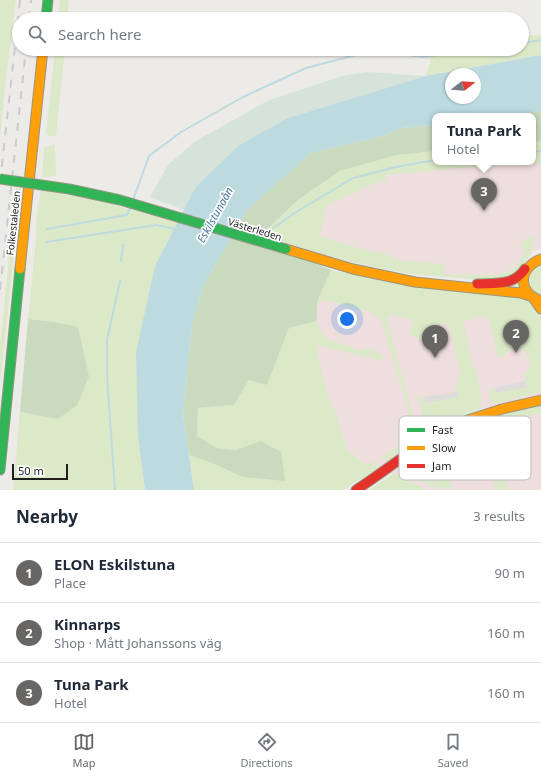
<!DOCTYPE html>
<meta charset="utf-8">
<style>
body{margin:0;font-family:"Noto Sans",sans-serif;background:#f6f6f7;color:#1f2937}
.compass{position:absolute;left:445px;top:68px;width:36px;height:36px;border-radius:50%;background:#fff;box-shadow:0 1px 3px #0004;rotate:73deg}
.scale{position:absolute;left:12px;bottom:10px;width:56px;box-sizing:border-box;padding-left:4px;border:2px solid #1f1f1f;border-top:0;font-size:11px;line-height:14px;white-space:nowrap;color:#1f1f1f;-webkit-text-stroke:3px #fff;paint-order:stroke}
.you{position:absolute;left:347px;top:319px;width:14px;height:14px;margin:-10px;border:3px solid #fff;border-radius:50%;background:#1a73e8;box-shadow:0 0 0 6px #1a73e833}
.badge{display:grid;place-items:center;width:26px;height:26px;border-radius:50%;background:#676665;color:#fff;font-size:13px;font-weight:700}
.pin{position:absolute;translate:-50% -33px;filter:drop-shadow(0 1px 2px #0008)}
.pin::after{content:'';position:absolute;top:21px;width:14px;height:12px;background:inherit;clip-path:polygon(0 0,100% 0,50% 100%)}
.popup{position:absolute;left:432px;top:113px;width:104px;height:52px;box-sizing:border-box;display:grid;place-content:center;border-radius:8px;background:#fff;filter:drop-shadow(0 1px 3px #0005);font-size:13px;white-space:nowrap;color:#747a83}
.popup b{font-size:15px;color:#1f2937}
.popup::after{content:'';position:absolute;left:50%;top:100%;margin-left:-8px;border:8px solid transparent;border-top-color:#fff}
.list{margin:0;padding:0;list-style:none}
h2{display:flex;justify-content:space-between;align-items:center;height:52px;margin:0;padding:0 16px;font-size:17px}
h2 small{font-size:13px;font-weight:400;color:#747a83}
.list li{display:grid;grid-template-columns:26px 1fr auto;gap:12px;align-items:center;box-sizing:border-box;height:60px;padding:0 16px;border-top:1px solid #e0e1e3}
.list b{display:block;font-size:15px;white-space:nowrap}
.list p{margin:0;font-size:13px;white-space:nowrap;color:#747a83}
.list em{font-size:13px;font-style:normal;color:#747a83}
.icon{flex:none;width:22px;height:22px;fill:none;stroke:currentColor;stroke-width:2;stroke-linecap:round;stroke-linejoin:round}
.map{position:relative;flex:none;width:541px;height:490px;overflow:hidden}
.search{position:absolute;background:#fff;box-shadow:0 1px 3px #0004;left:12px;right:12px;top:12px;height:44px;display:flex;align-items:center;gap:10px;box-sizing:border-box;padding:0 14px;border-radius:22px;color:#747a83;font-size:15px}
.sheet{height:232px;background:#fff}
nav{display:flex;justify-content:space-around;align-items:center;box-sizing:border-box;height:56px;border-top:1px solid #e0e1e3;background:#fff;font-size:11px;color:#747a83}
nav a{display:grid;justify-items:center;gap:2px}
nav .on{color:#676665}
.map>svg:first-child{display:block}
</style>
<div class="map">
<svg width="541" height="490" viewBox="0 0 541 490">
<rect width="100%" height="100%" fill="#edebe8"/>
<g fill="#eedfde">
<path d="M 541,157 L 541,249 L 532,251 L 528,258 L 518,270 L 507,277 L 495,279 L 473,279 L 417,275 L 351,262 L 306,249 L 310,207 L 356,181 L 447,162 L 533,162 L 533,158 Z"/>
<path d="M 331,270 L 407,285 L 444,290 L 501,294 L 525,300 L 533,306 L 541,318 L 541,490 L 422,490 L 399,474 L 373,472 L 367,465 L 347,449 L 336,412 L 331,405 L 317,352 L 318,346 L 317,302 Z"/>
</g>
<g fill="#dbe9c8">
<path d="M 0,0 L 16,0 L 6,79 L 0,138 Z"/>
<path d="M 60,0 L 69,0 L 67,19 L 58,19 Z"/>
<path d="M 541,34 L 541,55 L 426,76 L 434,49 L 522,49 L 522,37 Z"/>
<path d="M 55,49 L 65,49 L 56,136 L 49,136 L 46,133 Z"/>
<path d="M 533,141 L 541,141 L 541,165 L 533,161 Z"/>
<path d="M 55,144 L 56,176 L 42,177 L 44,148 Z"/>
<path d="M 435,151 L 435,162 L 529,162 L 520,164 L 460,168 L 387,175 L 387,181 L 376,183 L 327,205 L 320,236 L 362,249 L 385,253 L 395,260 L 445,264 L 444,274 L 495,275 L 512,270 L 525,253 L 519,245 L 533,234 C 535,245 532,254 525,262 C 520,268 514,275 506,277 C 488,282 468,279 451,277 C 431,276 410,274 390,270 C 346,262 304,248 261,235 L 298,200 L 340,171 L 397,155 Z"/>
<path d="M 16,188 L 21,188 L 0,385 L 0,347 Z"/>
<path d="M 41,190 L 104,202 L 177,223 L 155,266 L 138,437 L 145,490 L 13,490 L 20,412 L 58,419 L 54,322 L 28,319 L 36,239 L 36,221 Z"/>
<path d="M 541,265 L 541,295 C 525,290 526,270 541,265 Z"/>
<path d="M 331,270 L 407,285 L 444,290 L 515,295 L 525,300 L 533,306 L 541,318 L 541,392 L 497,403 L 491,403 C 489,399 487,394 490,389 L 495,388 L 496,393 L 527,387 L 524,374 L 528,371 L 530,360 L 524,351 L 513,348 L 504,355 L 503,357 L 498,358 L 488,316 L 463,321 L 474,370 L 477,370 L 482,406 L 479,409 L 431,431 L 427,430 L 418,397 L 422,396 L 424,397 L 425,403 L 458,397 L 456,387 L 458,376 L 461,375 L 449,325 L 446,323 L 428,328 L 426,332 L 428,344 L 408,332 L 415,320 L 387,315 L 397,358 L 418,433 L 418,437 L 416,436 L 381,320 L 377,317 L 371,315 L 371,312 L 324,300 L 319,302 L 317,307 L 317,302 Z"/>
<path d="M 317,321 L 325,338 L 359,350 L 366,348 L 374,350 L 382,355 L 384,361 L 319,346 L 317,352 L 331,405 L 336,412 L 347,449 L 366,465 L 376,460 L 377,469 L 343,490 L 194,490 L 189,455 L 217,465 L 242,477 L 261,441 L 236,450 L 216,448 L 197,436 L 198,408 L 234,405 L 249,380 L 267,385 L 289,328 Z"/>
<path d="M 541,406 L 541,414 L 538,414 L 502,422 L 500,420 L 500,414 L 509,411 Z"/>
<path d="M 485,420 L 489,422 C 489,431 488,437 484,445 L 469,451 L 470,455 L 467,459 L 445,469 L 453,489 C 436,490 415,481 406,467 C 412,449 467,426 485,420 Z"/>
<path d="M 406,441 L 406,447 L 388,460 L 381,457 Z"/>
<path d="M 504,472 L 508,490 L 494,490 L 493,483 L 503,477 Z"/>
<path d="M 393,474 L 399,474 L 427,490 L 369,490 Z"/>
</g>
<g fill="#c9dabe">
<path d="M 541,111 L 541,141 L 533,141 L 533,116 L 502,116 Z"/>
<path d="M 435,125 L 435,151 L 397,155 L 340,171 L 298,200 L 261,235 L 237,228 L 248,209 L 311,153 L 386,135 L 402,128 Z"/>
<path d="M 231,238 L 315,263 L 331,270 L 317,302 L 317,321 L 289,328 L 267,385 L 249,380 L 234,405 L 198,408 L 197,436 L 216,448 L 236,450 L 261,441 L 281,452 L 285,481 L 242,477 L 217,465 L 189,455 L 183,414 L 192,324 L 204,284 Z"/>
<path d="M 28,319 L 54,322 L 78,327 L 89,377 L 77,405 L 58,419 L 20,412 Z"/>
</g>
<path fill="#d6e3db" d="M 368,72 L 426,76 L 288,118 L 195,188 L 184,210 L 150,197 L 168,165 L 194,142 L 237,118 L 269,100 L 345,75 Z"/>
<g fill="#dddcdb">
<path d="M 526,381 L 527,387 L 496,393 L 495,388 Z"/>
<path d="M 457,392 L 458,397 L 425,403 L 424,397 Z"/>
</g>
<path fill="#bddadf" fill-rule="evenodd" d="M 541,55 L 541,111 L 502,116 L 435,116 L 435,125 L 402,128 L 386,135 L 311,153 L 248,209 L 204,284 L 192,324 L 183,414 L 194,490 L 145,490 L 138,437 L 136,352 L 155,266 L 195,188 L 238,146 L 288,118 L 426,76 ZM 451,74 L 475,74 L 475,98 L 451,98 Z"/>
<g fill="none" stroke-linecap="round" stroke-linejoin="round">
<g stroke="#bddadf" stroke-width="2">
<path d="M 522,43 L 541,40"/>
<path d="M 533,152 L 541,151"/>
<path d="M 133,200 L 149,156 L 181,132 L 243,97 L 306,68 L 375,50 L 423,57 L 486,49"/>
<path d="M 47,229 L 127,215 L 131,206"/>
<path d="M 269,231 L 296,212 L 353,178 L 396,167 L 435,160"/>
<path d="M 46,242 L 156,225 L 175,229"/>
<path d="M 121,261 L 123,245"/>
<path d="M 115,490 L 107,376 L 107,340 L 120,281"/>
</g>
<g stroke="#969680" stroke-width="11">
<g id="fast">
<path d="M 46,19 L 48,0"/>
<path d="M 0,470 L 20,269"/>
</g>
</g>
<g stroke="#969680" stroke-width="11">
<g id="slow">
<path d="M 286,249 L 353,269 L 415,282 L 521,293 L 530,296"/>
<path d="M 541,259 C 518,268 517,292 541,301"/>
<path d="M 20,269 L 43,49"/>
<path d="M 534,299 L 541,309"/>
<path d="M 462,422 L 502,409 L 541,400"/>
</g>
</g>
<g stroke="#969680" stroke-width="11">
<g id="jam">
<path d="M 477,284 C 495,283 514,286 525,269"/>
<path d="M 356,490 C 391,467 423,440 462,422"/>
</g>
</g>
<use href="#fast" stroke="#30b455" stroke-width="9"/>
<use href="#slow" stroke="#ff9f0a" stroke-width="9"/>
<use href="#jam" stroke="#e5322d" stroke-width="9"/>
<g stroke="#cbcbca" stroke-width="2" stroke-dasharray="8 8" stroke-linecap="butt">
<path d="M 29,19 L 31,0"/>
<path d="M 0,183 L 20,0"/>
<path d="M 0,290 L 26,49"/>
</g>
<g stroke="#969680" stroke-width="11" stroke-linecap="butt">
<path id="fast-bridge" d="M 0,179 L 69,189 L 120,200 L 286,249"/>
</g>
<use href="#fast-bridge" stroke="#30b455" stroke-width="9"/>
</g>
<g text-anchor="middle" stroke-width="3.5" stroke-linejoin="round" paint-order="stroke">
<g font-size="10" fill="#1f1f1f" stroke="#fff">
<text transform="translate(13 223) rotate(-84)" y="4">Folkestaleden</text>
<text transform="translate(255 229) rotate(17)" y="4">Västerleden</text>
</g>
<g font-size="11" font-style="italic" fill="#48769c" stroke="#fff">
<text transform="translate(215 215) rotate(-61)" y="4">Eskilstunaån</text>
</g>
</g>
<rect x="399" y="416" width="132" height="64" rx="6" fill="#fff" stroke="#bcbcbc" stroke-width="1"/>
<rect x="407" y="428" width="18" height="4" fill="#30b455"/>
<rect x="407" y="446" width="18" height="4" fill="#ff9f0a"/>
<rect x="407" y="464" width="18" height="4" fill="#e5322d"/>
<g font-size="11" fill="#1f1f1f">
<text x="432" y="434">Fast</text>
<text x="432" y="452">Slow</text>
<text x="432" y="470">Jam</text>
</g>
</svg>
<svg class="compass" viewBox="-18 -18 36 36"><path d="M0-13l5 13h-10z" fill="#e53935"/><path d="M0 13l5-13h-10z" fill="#747a83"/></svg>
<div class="scale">50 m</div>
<div class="you"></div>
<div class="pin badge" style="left:435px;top:358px">1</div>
<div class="pin badge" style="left:516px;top:353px">2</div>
<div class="pin badge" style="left:484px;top:211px">3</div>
<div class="popup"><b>Tuna Park</b>Hotel</div>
<div class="search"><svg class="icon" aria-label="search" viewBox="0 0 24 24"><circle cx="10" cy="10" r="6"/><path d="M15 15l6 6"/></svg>Search here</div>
</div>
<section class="sheet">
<h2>Nearby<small>3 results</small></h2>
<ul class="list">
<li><span class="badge">1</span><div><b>ELON Eskilstuna</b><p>Place</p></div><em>90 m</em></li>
<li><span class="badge">2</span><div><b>Kinnarps</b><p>Shop · Mått Johanssons väg</p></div><em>160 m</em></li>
<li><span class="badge">3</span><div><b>Tuna Park</b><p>Hotel</p></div><em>160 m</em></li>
</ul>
</section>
<nav>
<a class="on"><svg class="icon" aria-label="map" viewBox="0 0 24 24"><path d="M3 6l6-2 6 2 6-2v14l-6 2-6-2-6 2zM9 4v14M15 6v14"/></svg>Map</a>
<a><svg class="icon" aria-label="directions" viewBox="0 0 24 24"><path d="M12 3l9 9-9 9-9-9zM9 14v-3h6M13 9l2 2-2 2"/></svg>Directions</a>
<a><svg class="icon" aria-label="saved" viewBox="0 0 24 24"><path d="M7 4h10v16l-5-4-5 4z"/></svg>Saved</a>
</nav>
